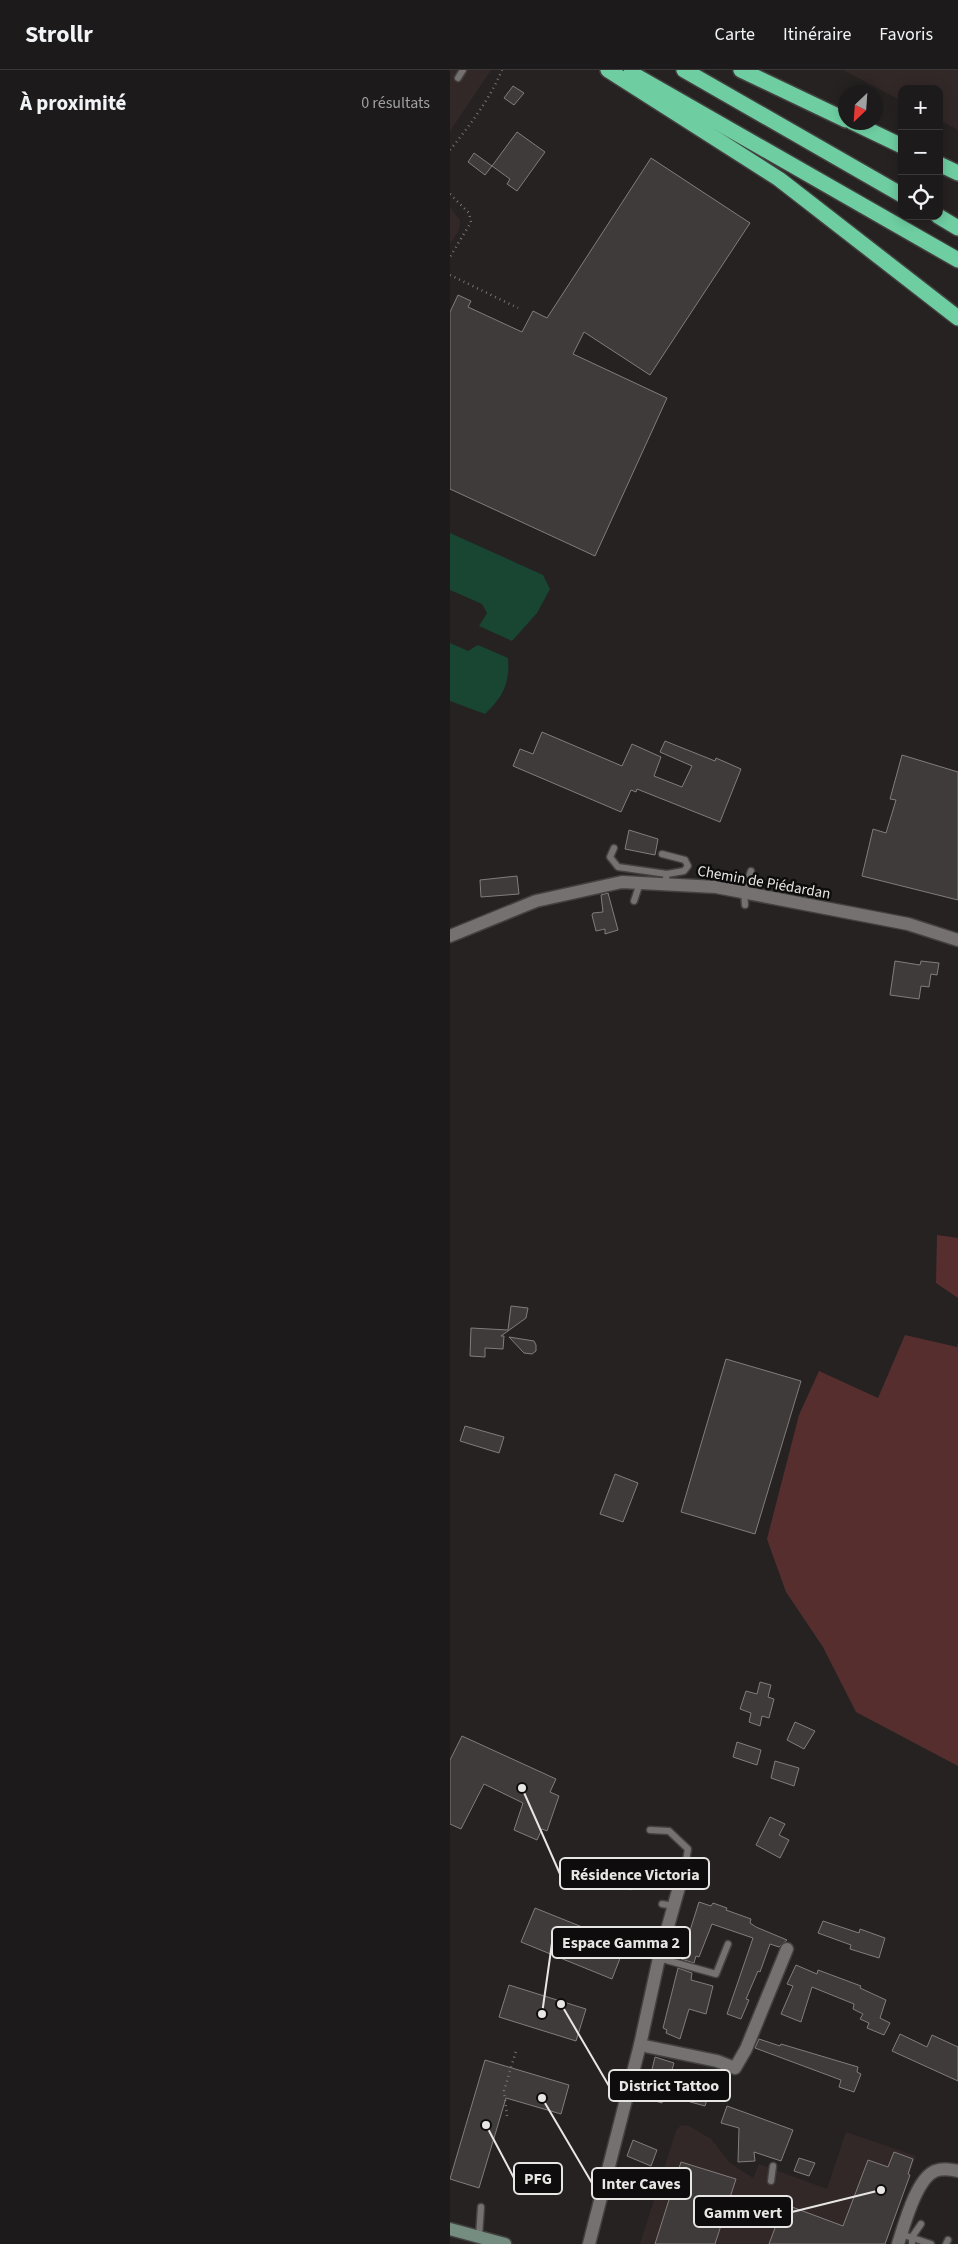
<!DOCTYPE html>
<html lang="fr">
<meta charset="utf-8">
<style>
body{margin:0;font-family:"Source Sans 3",sans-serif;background:#252323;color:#f1f3f6}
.controls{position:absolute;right:15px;top:15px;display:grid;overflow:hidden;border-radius:10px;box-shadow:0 2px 12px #0003}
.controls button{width:45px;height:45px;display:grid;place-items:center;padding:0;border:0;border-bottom:1px solid #3a3839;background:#1c1a1a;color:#f1f3f6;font:25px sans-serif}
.compass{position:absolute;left:388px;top:15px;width:45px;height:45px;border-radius:50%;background:#1c1a1a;box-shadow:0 2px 12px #0003;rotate:205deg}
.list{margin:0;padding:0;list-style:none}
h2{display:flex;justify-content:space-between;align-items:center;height:65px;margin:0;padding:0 20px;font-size:21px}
h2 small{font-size:16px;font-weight:400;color:#a0a1a2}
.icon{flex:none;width:28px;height:28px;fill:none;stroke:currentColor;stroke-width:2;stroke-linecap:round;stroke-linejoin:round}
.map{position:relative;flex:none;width:508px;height:2174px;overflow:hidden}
header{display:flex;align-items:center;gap:30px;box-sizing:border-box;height:70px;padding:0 25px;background:#1c1a1a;border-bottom:1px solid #3a3839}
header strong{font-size:24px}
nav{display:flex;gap:28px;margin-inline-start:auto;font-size:18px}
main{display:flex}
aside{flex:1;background:#1c1a1a}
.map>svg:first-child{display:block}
</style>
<header>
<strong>Strollr</strong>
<nav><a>Carte</a><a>Itinéraire</a><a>Favoris</a></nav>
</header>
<main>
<aside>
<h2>À proximité<small>0 résultats</small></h2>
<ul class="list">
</ul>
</aside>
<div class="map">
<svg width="508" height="2174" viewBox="0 0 508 2174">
<rect width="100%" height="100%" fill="#262222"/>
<g fill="#332828">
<path d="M 0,0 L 41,0 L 0,61 Z"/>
<path d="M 393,0 L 508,0 L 508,60 L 489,50 L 489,19 L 452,19 L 452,31 Z"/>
<path d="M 0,137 L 10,150 L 9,160 L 0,174 Z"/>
<path d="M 231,2055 L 239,2056 L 261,2069 L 280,2093 L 303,2108 L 309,2094 L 377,2119 L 396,2062 L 466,2086 L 435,2174 L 190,2174 L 226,2061 Z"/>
</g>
<g fill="#572e2e">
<path d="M 487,1165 L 508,1168 L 508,1228 L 486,1213 Z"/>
<path d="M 455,1265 L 507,1277 L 508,1273 L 508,1696 L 406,1642 L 373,1577 L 336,1522 L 317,1469 L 349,1345 L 369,1301 L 428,1328 Z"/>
</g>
<g fill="#184632">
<path d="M 0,463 L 93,505 L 100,519 L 87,543 L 62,571 L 29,556 L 37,543 L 32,534 L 0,520 Z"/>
<path d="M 0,573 L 18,581 L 28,575 L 58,588 C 60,613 53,627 35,644 L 0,631 Z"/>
</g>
<g fill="#3f3b3a" stroke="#827d7c">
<path d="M 63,16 L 74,23 L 64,35 L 54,28 Z"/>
<path d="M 67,62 L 95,82 L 67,121 L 57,114 L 60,109 L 42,96 Z"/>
<path d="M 24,83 L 42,96 L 35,105 L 18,92 Z"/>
<path d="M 201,88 L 300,153 L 200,305 L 134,262 L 123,284 L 217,328 L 145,486 L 0,419 L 0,242 L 8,225 L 21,231 L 18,237 L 72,262 L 83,241 L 97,248 Z"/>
<path d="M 92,662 L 172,696 L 182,674 L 211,687 L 204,706 L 232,717 L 242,696 L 210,682 L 215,671 L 265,691 L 266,688 L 291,699 L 270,752 L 187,719 L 186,722 L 181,720 L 171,742 L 63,696 L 70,679 L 83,684 Z"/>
<path d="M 452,685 L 508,702 L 508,830 L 412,806 L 423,759 L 436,763 L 446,730 L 440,729 Z"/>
<path d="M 179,760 L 208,769 L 205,785 L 175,779 Z"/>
<path d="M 67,806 L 69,824 L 31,827 L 30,810 Z"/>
<path d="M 158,823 L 168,860 L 155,864 L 155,859 L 146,861 L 142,845 L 143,843 L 153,842 L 151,825 Z"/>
<path d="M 445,891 L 470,895 L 471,891 L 489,893 L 487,905 L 481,904 L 479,917 L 471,916 L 469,929 L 440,925 Z"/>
<path d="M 61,1236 L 78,1238 L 76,1248 L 51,1266 L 54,1266 L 53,1279 L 35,1278 L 35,1287 L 20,1286 L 21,1258 L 58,1260 Z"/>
<path d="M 59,1267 L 84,1271 L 86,1275 L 86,1281 L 82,1284 L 74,1283 Z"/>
<path d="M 276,1289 L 351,1311 L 305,1464 L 231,1442 Z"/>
<path d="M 15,1356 L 54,1367 L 49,1383 L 10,1371 Z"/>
<path d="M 165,1404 L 188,1413 L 173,1452 L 150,1444 Z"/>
<path d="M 310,1612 L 321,1615 L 318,1627 L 324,1629 L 319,1648 L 312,1646 L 310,1656 L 299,1652 L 301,1643 L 290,1639 L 296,1621 L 307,1624 Z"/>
<path d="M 345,1652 L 365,1661 L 354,1679 L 337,1670 Z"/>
<path d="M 12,1666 L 106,1709 L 100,1722 L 109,1726 L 97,1761 L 92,1759 L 87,1770 L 64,1760 L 73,1733 L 34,1714 L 11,1759 L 0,1754 L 0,1690 Z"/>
<path d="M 287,1672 L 311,1680 L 307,1695 L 283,1687 Z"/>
<path d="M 325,1691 L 349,1698 L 344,1716 L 321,1708 Z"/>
<path d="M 320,1747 L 335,1754 L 329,1765 L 339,1770 L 330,1788 L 306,1775 Z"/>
<path d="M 168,1790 L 199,1803 L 192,1817 L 184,1813 L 181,1820 L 159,1810 Z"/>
<path d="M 249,1832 L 261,1836 L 263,1833 L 277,1838 L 276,1840 L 301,1849 L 300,1853 L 306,1857 L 337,1870 L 329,1877 L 320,1874 L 310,1902 L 308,1901 L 296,1929 L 299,1930 L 291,1949 L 277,1944 L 303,1868 L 262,1854 L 249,1887 L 246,1886 L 244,1893 L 231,1889 Z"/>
<path d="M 85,1838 L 172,1873 L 170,1877 L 174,1878 L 162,1909 L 71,1872 Z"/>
<path d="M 373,1851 L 409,1863 L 410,1859 L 435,1868 L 429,1888 L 400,1879 L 401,1875 L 368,1863 Z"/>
<path d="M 346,1895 L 367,1904 L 368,1900 L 411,1916 L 410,1918 L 436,1930 L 430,1948 L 440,1953 L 434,1965 L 417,1958 L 419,1953 L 410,1949 L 413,1944 L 403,1939 L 404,1934 L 362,1917 L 351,1952 L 331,1944 L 343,1916 L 337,1914 Z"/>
<path d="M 228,1898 L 242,1903 L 241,1910 L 263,1916 L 256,1944 L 239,1939 L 230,1969 L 216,1963 L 217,1960 L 213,1958 Z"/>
<path d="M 59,1915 L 136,1939 L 126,1971 L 49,1947 Z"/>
<path d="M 450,1964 L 477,1977 L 482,1965 L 508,1977 L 508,2011 L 442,1981 Z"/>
<path d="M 309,1969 L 330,1976 L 331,1974 L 408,1997 L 407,2002 L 411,2004 L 404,2022 L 389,2017 L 391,2010 L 305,1978 Z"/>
<path d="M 205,1987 L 224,1993 L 212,2033 L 195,2028 Z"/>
<path d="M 35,1990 L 119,2015 L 111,2044 L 56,2028 L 29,2118 L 0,2109 Z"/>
<path d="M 244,2001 L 264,2006 L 255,2036 L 237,2031 Z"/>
<path d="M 277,2036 L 343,2060 L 331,2091 L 304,2082 L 305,2091 L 288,2092 L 289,2058 L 271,2053 Z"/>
<path d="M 183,2070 L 207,2080 L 201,2096 L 177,2086 Z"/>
<path d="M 444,2082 L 463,2089 L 458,2104 L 460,2105 L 435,2174 L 319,2174 L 334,2134 L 393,2156 L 418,2090 L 438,2097 Z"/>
<path d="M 349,2088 L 365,2093 L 359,2106 L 344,2101 Z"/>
<path d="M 231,2092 L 286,2109 L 265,2174 L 205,2174 Z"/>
</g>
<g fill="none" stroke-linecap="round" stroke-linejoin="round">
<g stroke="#434040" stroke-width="9">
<g id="service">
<path d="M 8,8 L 13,0"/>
<path d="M 164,778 L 160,787 L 168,797 L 217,804"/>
<path d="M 212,784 L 235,790 L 238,796 L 234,801 L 217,804 L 216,808"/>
<path d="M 184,831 L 190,813"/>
<path d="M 295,835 L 294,822 L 301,801"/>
<path d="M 200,1760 L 219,1761 L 238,1779 L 235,1796"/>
<path d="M 212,1834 L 224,1836"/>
<path d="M 199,1882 L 209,1888 L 266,1904 L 278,1874"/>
<path d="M 321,2111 L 323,2096"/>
<path d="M 451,2164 L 481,2174"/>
<path d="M 29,2166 L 31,2137"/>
<path d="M 462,2174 L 462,2167 L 471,2154"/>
<path d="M 496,2174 L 498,2170"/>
</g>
</g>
<g stroke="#434040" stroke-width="15">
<g id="minor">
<path d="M 0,866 L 86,831 L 172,812 L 266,817 L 458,854 L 508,870"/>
<path d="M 190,1975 L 267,1991 L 285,1998 L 296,1979 L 337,1879"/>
<path d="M 139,2174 L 190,1975 L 209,1888 L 235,1796"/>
<path d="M 448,2174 C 454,2156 466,2109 485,2101 C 493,2098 500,2099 508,2101"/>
</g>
</g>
<g stroke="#434040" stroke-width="15">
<path id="secondary" d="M 0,2159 L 55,2174"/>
</g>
<g stroke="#434040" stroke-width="18">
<g id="motorway">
<path d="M 158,0 L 329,109 L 508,248"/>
<path d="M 234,0 L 452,125"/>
<path d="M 291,0 L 396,50"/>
<path d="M 181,3 L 508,190"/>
<path d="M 402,52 L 452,76"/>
<path d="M 489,94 L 508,103"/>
<path d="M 488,146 L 508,158"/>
</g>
</g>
<g stroke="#767372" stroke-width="2.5" stroke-dasharray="1 4" stroke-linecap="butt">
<path d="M 0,80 C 20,55 40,29 52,0"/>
<path d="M 0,124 L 19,143 L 21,152 L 0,187"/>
<path d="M 0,205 L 68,238"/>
<path d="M 57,2046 L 54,2021 L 66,1981"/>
</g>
<use href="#service" stroke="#767171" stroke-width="6"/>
<use href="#minor" stroke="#767171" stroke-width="12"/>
<use href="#secondary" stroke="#748d80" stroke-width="12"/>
<use href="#motorway" stroke="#6ecea2" stroke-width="15"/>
</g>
<g text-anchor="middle" stroke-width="5" stroke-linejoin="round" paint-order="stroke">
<g font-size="15" fill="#e8e6e5" stroke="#0e0c0c">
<text transform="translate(314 812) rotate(10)" y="5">Chemin de Piédardan</text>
</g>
</g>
<path fill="none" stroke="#e8e6e5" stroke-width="2" d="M72 1718L110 1804M92 1944L102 1873M111 1934L159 2016M36 2055L64 2108M92 2028L142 2113M431 2120L342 2142"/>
<g fill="#e8e6e5" stroke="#0e0c0c" stroke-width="2">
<circle cx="72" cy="1718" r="5"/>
<circle cx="92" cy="1944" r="5"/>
<circle cx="111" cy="1934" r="5"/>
<circle cx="36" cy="2055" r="5"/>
<circle cx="92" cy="2028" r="5"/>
<circle cx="431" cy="2120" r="5"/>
</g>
<g fill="#0e0c0c" stroke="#e8e6e5" stroke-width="2">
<rect x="110" y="1788" width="149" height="31" rx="5"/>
<rect x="102" y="1857" width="138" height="31" rx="5"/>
<rect x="159" y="2000" width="121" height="31" rx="5"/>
<rect x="64" y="2093" width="48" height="31" rx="5"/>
<rect x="142" y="2098" width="99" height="31" rx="5"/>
<rect x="244" y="2126" width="98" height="31" rx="5"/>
</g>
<g font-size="16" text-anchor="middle" font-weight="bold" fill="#e8e6e5">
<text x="185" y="1810">Résidence Victoria</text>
<text x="171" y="1878">Espace Gamma 2</text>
<text x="219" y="2021">District Tattoo</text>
<text x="88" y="2114">PFG</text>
<text x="191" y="2119">Inter Caves</text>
<text x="293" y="2148">Gamm vert</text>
</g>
</svg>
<div class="controls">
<button>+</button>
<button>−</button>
<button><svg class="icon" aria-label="locate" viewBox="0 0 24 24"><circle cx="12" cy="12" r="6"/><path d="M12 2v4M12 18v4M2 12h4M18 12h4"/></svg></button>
</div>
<svg class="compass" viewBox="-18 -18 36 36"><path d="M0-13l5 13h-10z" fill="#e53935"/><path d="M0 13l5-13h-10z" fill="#a0a1a2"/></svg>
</div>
</main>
